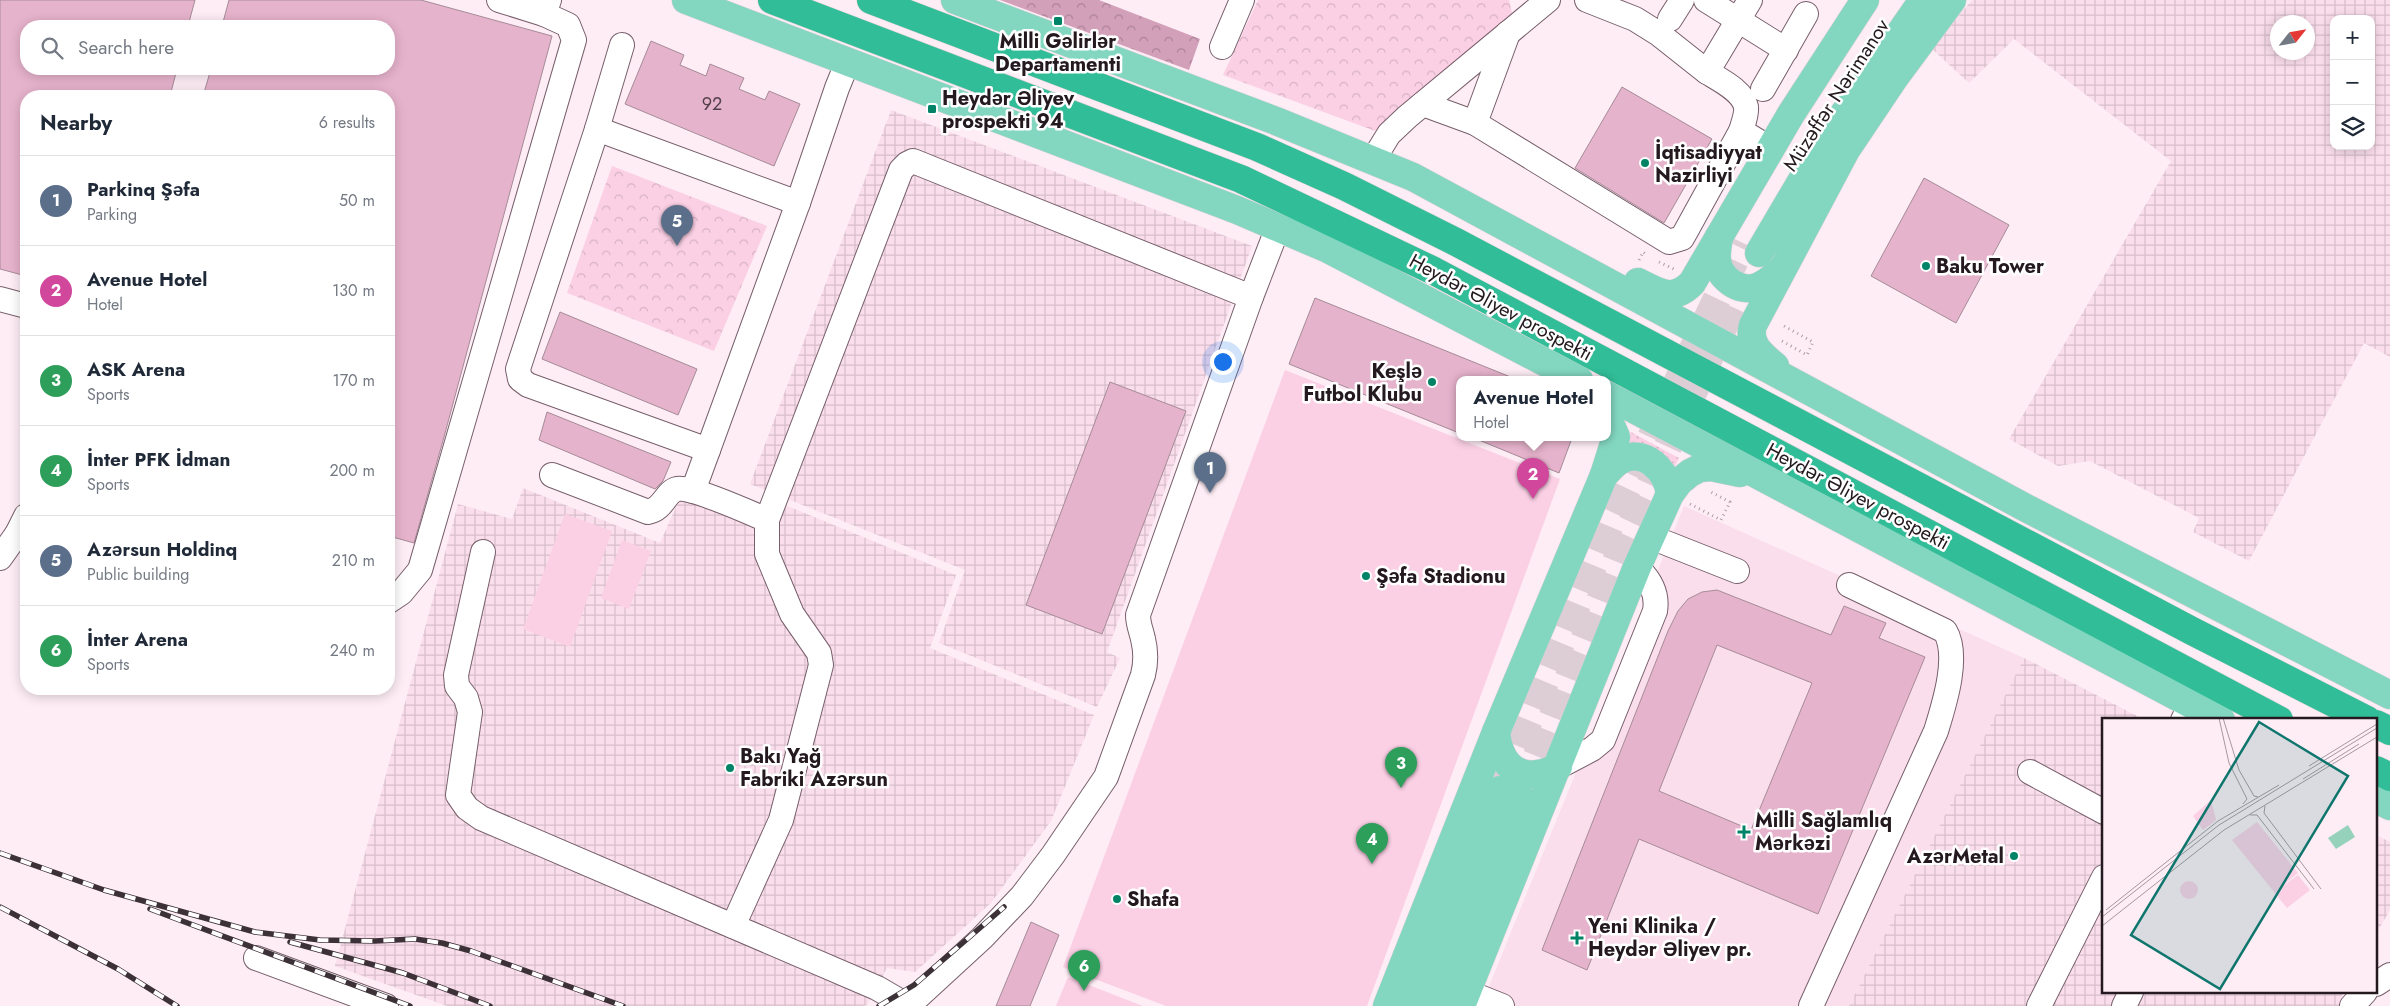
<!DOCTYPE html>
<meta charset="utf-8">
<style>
body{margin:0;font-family:Jost,sans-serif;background:#f6f6f7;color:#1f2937}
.controls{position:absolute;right:15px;top:15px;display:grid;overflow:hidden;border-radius:10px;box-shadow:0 2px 12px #0003}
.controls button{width:45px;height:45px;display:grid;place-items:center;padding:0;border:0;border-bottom:1px solid #e0e1e3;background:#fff;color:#1f2937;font:25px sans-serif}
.compass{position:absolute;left:2270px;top:15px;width:45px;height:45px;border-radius:50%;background:#fff;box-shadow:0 2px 12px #0003;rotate:59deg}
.you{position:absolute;left:1222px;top:361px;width:18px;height:18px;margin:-12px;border:4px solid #fff;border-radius:50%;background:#1a73e8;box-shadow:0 0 0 8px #1a73e833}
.badge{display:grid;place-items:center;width:32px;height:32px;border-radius:50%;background:#008366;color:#fff;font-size:16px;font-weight:700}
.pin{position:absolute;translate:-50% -41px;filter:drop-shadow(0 1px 2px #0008)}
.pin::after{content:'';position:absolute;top:26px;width:18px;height:15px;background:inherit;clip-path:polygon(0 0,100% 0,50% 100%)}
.popup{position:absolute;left:1456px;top:376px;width:155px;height:65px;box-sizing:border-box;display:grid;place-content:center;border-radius:10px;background:#fff;filter:drop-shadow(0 1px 4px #0005);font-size:16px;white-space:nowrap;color:#747a83}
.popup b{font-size:19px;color:#1f2937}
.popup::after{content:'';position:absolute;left:50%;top:100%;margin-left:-10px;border:10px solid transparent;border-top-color:#fff}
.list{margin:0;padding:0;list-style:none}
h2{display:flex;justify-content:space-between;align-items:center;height:65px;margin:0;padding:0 20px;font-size:21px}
h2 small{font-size:16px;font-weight:400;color:#747a83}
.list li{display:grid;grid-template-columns:32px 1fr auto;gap:15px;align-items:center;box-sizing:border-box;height:90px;padding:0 20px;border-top:1px solid #e0e1e3}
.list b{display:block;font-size:19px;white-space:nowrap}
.list p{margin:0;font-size:16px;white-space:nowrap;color:#747a83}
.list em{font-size:16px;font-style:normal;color:#747a83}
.icon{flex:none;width:28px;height:28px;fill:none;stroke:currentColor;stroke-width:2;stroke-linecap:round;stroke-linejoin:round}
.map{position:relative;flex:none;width:2390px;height:1006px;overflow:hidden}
.search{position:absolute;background:#fff;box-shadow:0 2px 12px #0003;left:20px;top:20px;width:375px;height:55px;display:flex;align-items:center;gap:12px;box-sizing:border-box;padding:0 18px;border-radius:20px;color:#747a83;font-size:19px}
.panel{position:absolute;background:#fff;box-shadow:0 2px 12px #0003;left:20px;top:90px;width:375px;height:605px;border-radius:20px}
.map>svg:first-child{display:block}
</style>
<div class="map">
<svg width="2390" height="1006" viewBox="0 0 2390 1006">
<defs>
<pattern id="industrial-grid" width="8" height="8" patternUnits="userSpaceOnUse" patternTransform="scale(1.25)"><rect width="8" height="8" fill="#fbdeec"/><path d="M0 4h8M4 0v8" fill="none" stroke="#d7beca"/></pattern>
<pattern id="grass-dots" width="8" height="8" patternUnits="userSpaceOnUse" patternTransform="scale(1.25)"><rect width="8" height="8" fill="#fbd0e5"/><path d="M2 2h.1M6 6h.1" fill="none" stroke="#d7b2c4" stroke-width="1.8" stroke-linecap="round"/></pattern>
<pattern id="forest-crowns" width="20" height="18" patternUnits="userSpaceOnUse" patternTransform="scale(1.25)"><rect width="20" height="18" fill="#d3a0ba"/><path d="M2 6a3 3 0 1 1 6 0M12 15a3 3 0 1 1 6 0" fill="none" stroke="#ab8297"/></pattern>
<pattern id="park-crowns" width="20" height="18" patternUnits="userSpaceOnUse" patternTransform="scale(1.25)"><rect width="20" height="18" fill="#fbd0e5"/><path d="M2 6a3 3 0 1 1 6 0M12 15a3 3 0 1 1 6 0" fill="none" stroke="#d7b2c4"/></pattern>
</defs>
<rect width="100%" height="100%" fill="#feedf5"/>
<path fill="#fbdeec" d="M 1684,506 L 2024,658 L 1849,1006 L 1481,1006 Z"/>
<g fill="url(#industrial-grid)" fill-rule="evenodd">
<path d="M 1972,0 L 2390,0 L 2390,357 L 2364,343 L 2249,561 L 2193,532 L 2199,518 L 2090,461 L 2058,466 L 2009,439 L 2171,161 L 2014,39 L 1969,83 L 1931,48 ZM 2334,19 L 2371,19 L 2371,146 L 2334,146 ZM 2278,22 L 2308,22 L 2308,52 L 2278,52 Z"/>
<path d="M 891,110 L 1252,246 L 1107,652 L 1120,658 L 1097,707 L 939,643 L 965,570 L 750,484 Z"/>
<path d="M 523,488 L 660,543 L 680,498 L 773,535 L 785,505 L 956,575 L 930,648 L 1094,715 L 1051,821 L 991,903 L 915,972 L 887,968 L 867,1005 L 863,1006 L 447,1006 L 335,966 L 458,504 L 512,519 Z"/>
<path d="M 2024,658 L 2145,720 L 2104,720 L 2104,992 L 2344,992 L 2341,997 L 2350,1006 L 1849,1006 Z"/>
<path d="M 2376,835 L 2390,842 L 2390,910 L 2376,934 Z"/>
</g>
<path fill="url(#grass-dots)" d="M 1631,432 L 1679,458 L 1673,470 L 1625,446 Z"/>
<path fill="url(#forest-crowns)" d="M 1000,0 L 1099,0 L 1200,39 L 1189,70 Z"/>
<g fill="url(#park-crowns)">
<path d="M 1258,0 L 1509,0 L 1512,13 L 1375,131 L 1223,75 Z"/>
<path d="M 612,166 L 767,226 L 714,351 L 567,293 Z"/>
</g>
<g fill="#fbd0e5">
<path d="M 1285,370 L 1560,479 L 1367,1006 L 1166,1006 L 1063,967 Z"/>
<path d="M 565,514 L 612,531 L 570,647 L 523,629 Z"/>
<path d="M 622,540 L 651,551 L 629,609 L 601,598 Z"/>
<path d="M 1068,977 L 1143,1006 L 1056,1006 Z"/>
</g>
<g fill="#e6b3cc" stroke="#a58b97" fill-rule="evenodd">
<path d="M 0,0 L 195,0 L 188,26 L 26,26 L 26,69 L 177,69 L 170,96 L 26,96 L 26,276 L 0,269 Z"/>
<path d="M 229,0 L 421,0 L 552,36 L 444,437 L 414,543 L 389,536 L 389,96 L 203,96 L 211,69 L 389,69 L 389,26 L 222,26 Z"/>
<path d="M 651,41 L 684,55 L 680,65 L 706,76 L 710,64 L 744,78 L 739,89 L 765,100 L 769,91 L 800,104 L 774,166 L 625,104 Z"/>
<path d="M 1622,87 L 1712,139 L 1664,223 L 1575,168 Z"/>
<path d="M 1924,178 L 2009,225 L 1956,323 L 1871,276 Z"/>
<path d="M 1315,298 L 1518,380 L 1459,380 L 1459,433 L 1289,364 Z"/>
<path d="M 560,312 L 697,369 L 678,415 L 542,359 Z"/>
<path d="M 1110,382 L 1186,411 L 1102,634 L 1026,605 Z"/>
<path d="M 547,412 L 671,462 L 663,481 L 655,489 L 539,440 Z"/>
<path d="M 1474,438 L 1572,438 L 1559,473 Z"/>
<path d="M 1717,590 L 1831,635 L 1844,606 L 1886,623 L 1879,638 L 1925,657 L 1818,914 L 1639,839 L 1587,970 L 1542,950 L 1668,631 L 1678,611 L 1688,599 L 1702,592 ZM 1717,645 L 1812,683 L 1751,830 L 1659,791 Z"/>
<path d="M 1031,922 L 1059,935 L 1030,1006 L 996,1006 Z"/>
</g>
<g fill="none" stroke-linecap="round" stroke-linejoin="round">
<g stroke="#ddcdd5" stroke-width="28" stroke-dasharray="28 14" stroke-linecap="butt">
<path d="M 1502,785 L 1610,525 L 1743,243"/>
<path d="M 1521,795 L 1626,537 L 1742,287"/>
</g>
<g stroke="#775f6b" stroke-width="26">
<g id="minor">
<path d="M 499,0 L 544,14"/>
<path d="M 1587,0 L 1635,19 L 1659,34 L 1707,72"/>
<path d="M 1706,0 L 1786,50"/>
<path d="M 1750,0 L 1707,72 C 1720,80 1743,91 1746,107 C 1747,114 1743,124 1741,131 L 1771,149"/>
<path d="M 1670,19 L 1682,0"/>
<path d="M 622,45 L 597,129 L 518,369 L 520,379 L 528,385 L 708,450 L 798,203 L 837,88 L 848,61"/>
<path d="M 1222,47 L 1242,0"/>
<path d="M 1763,89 L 1806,14"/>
<path d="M 1423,104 L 1475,123 L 1669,242 L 1682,238 L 1686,231 L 1741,131"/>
<path d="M 1475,123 L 1508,33"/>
<path d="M 597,129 L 798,203"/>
<path d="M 1373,160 L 1389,134 L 1407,117 L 1548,0"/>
<path d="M 0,299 L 26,306"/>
<path d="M 552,475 L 648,512 C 664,509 665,492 677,489 C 688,485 753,514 767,520 L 901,170 L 907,164 L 913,161 L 1251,297"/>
<path d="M 693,491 L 708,450"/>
<path d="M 26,516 L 17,534 L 26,540"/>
<path d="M 1651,537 L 1737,571"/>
<path d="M 483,552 L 456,675 L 457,686 L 466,698 L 470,712 L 458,795 L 467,808 L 481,818 L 877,988 L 908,1006"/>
<path d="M 0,558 L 17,534"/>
<path d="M 389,601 L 401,593 L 420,570 L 574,40 L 568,25 L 544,14 L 549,0"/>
<path d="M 2183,720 L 2191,704"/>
<path d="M 1558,767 L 1592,749 L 1603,740 L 1655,611 C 1658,593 1650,580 1637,567"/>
<path d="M 2030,772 L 2104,812"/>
<path d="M 733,926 L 781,820 L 821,665 L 819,653 L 792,614 L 767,554 L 767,520"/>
<path d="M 256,958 L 386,1006"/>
<path d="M 2376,984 L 2390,975"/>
<path d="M 1467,992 L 1502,1006"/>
<path d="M 909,1005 L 982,938 L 1022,896 L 1053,855 L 1106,777 L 1143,675 C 1146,663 1146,651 1143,639 C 1141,630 1138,624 1138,615 L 1251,297 L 1278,227"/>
<path d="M 1811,1006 L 1936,731 C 1944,705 1960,656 1945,631 L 1849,585"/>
<path d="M 2039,1006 L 2104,877"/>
<path d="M 2124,1006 L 2131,992"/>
<path d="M 2352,1006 L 2365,992"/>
</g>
</g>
<g stroke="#d3d1d2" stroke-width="29">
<g id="major">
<path d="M 686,0 L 1237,210 L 1328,249 L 1579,380"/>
<path d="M 955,0 L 1276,121 L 1413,177 L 2026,508 L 2390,695"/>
<path d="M 1719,237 C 1718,244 1716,253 1717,260 C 1719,278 1739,293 1757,287 C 1766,284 1772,278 1779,272"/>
<path d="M 1759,253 L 1825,141 L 1923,0"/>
<path d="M 1638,282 C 1659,292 1672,303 1692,283 L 1791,114 L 1865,0"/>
<path d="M 1775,366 C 1762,355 1747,344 1753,325 L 1846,150 L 1895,77 L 1952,0"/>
<path d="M 1607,395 L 2221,720"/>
<path d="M 1604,475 C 1609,470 1614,464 1619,461 C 1644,446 1667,471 1670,494"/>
<path d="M 1496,732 C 1500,769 1523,785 1558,767"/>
<path d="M 2376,799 L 2390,806"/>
<path d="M 1387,1006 L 1496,732 L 1604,475 L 1616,437 L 1607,416"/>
<path d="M 1413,1006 L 1500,790"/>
<path d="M 1436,1006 L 1520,796"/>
<path d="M 1461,1006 L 1637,567 L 1670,494 L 1679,482 L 1690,473 L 1700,468 L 1711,467 L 1740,473"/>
</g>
</g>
<g stroke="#d3d1d2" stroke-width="29">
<g id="highway">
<path d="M 772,0 L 1241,179 L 1434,271 L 2279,720"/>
<path d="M 871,0 L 1257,147 L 1344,186 L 1454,241 L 2192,631 L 2367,720"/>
<path d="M 2376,724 L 2390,731"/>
<path d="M 2376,770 L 2390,777"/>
</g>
</g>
<g stroke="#ab9da3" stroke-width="3" stroke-dasharray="1 4" stroke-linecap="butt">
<path d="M 1639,260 L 1643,252 L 1647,255"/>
<path d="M 1659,262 L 1674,269"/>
<path d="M 1782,341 L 1807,355 L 1813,342 L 1784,326"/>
<path d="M 1690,504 L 1721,520 L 1730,502 L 1709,491"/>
</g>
<use href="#minor" stroke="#fff" stroke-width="24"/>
<use href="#major" stroke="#83d7c1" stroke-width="28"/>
<use href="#highway" stroke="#30bd97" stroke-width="28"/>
<g stroke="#3c3137" stroke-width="5.5">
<g id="rail">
<path d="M 0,853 L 104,890 L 255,932 L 320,940 L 375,941 L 415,939 L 442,943 L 471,951 L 623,1006"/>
<path d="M 0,907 L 118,969 L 177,1006"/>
<path d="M 150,909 L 410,1006"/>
<path d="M 290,942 L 403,973 L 490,1006"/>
<path d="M 879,1006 L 914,985 L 1004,907"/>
</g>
</g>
<use href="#rail" stroke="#fff" stroke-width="4" stroke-dasharray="11" stroke-linecap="butt"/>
</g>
<g fill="#008366" stroke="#fff" stroke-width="2">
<rect x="1053" y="16" width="10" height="10" rx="2.5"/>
<rect x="927" y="104" width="10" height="10" rx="2.5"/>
<circle cx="1645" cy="163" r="5"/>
<circle cx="1926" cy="266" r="5"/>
<circle cx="1432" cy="382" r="5"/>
<circle cx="1366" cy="576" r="5"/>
<circle cx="730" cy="768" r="5"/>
<path d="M1741.5 824.5h5v5h5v5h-5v5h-5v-5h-5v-5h5z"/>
<circle cx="2014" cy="856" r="5"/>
<circle cx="1117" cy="899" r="5"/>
<path d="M1574.5 930.5h5v5h5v5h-5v5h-5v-5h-5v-5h5z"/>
</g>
<g text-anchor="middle" stroke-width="5" stroke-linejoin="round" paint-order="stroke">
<g font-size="18" fill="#54404a">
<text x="712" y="110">92</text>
</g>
<g font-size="20" font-weight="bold" fill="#23191e" stroke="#fff" text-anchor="start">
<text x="1058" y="48" text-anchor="middle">Milli Gəlirlər<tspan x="1058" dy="23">Departamenti</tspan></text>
<text x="942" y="105">Heydər Əliyev<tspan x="942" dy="23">prospekti 94</tspan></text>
<text x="1655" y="159">İqtisadiyyat<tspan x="1655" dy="23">Nazirliyi</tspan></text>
<text x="1936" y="273">Baku Tower</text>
<text x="1422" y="378" text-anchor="end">Keşlə<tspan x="1422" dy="23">Futbol Klubu</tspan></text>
<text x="1376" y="583">Şəfa Stadionu</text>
<text x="740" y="763">Bakı Yağ<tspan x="740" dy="23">Fabriki Azərsun</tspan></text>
<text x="1755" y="827">Milli Sağlamlıq<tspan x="1755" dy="23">Mərkəzi</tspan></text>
<text x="2004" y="863" text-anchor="end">AzərMetal</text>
<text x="1127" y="906">Shafa</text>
<text x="1588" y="933">Yeni Klinika /<tspan x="1588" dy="23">Heydər Əliyev pr.</tspan></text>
</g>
<g font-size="20" fill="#23191e" stroke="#fff">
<text transform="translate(1836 95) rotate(-57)" y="7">Müzəffər Nərimanov</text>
<text transform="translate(1501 307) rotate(28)" y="7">Heydər Əliyev prospekti</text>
<text transform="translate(1858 496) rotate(28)" y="7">Heydər Əliyev prospekti</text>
</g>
</g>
<g transform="translate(2102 718)">
<rect width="275" height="275" fill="#feedf5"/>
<path d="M 109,82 L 114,102 L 101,112 L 91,98 ZM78 172a9 9 0 1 1 18 0a9 9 0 1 1-18 0Z" fill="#fbd0e5"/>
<path d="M 155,104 L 196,155 L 174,173 L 196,157 L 208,172 L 185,190 L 130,122 Z" fill="#fbd0e5"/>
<path d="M 246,107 L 253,119 L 234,131 L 226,120 Z" fill="#96d1bc"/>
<path fill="none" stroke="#a6989f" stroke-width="1" d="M 117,0 L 127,45 L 145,81 L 141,86M 121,0 L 137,52 L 152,78 L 156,79M 207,48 L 275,6M 201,61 L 257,26M 163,88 L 162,95 L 219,171M 148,97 L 155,97 L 212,171M 4,192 L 116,103 L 177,67M 0,199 L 117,107 L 275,10M 0,208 L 122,112 L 275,19"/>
<path fill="#0f766e" fill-opacity="0.15" stroke="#0f766e" stroke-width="2.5" d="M 157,4 L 246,58 L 118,271 L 29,217 Z"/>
<rect width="275" height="275" fill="none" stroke="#23191e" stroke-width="2.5"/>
</g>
</svg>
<div class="controls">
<button>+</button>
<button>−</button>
<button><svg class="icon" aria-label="layers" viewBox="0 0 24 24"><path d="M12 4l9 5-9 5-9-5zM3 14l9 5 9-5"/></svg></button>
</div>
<svg class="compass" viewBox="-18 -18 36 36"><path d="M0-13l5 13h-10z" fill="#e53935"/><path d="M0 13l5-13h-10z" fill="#747a83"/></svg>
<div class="you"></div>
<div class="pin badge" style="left:1210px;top:493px;background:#5c6f8a">1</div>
<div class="pin badge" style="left:1533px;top:499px;background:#d1479c">2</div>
<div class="popup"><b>Avenue Hotel</b>Hotel</div>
<div class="pin badge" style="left:1401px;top:788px;background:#2e9e5b">3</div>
<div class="pin badge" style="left:1372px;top:864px;background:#2e9e5b">4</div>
<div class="pin badge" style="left:677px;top:246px;background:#5c6f8a">5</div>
<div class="pin badge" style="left:1084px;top:991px;background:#2e9e5b">6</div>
<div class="search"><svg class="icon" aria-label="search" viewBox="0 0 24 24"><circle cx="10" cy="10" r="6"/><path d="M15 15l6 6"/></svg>Search here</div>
<section class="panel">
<h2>Nearby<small>6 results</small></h2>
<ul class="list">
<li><span class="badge" style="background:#5c6f8a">1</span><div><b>Parkinq Şəfa</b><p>Parking</p></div><em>50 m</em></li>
<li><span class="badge" style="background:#d1479c">2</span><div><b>Avenue Hotel</b><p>Hotel</p></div><em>130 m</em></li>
<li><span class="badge" style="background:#2e9e5b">3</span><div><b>ASK Arena</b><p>Sports</p></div><em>170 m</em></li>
<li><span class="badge" style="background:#2e9e5b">4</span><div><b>İnter PFK İdman</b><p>Sports</p></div><em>200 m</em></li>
<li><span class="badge" style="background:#5c6f8a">5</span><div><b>Azərsun Holdinq</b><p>Public building</p></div><em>210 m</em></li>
<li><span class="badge" style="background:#2e9e5b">6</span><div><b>İnter Arena</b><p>Sports</p></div><em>240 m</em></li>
</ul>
</section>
</div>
